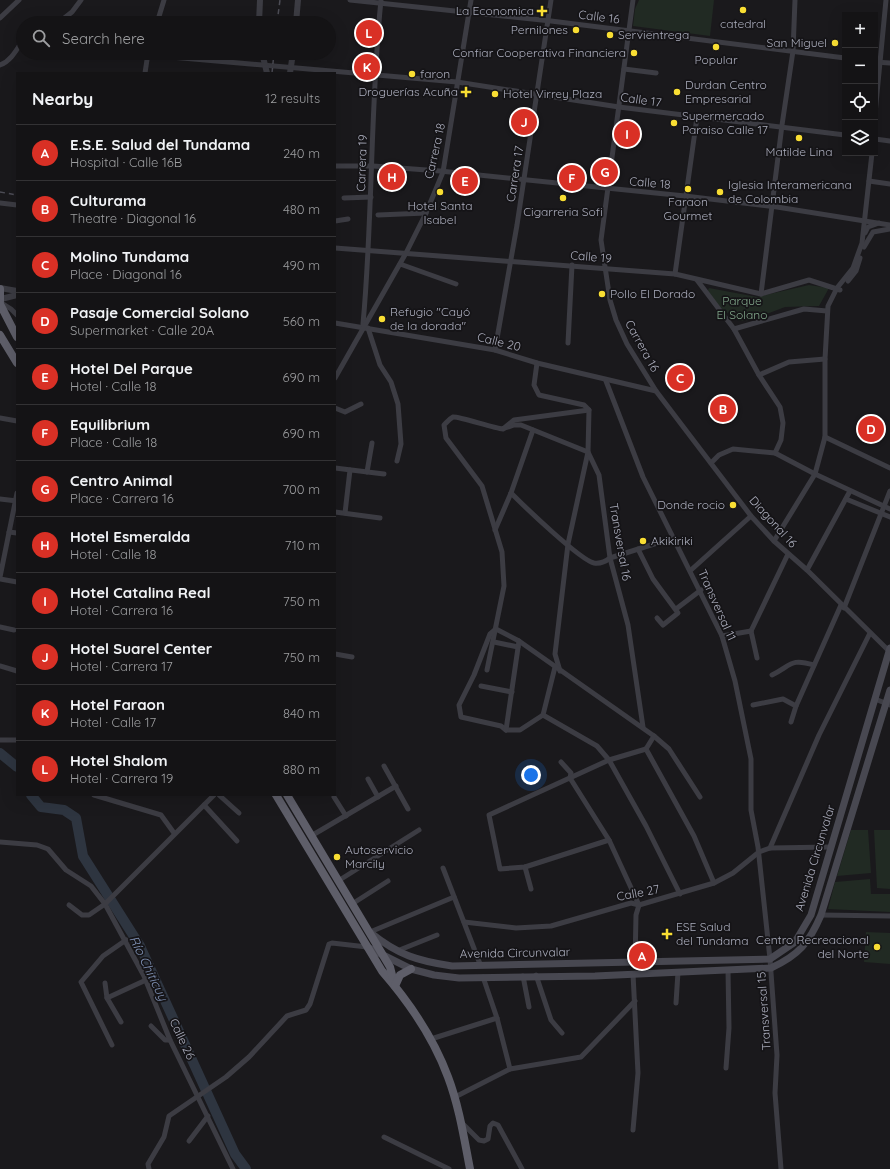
<!DOCTYPE html>
<meta charset="utf-8">
<style>
body{margin:0;font-family:Quicksand,sans-serif;background:#212022;color:#f1f3f6}
.controls{position:absolute;right:12px;top:12px;display:grid;overflow:hidden;border-radius:0px;box-shadow:0 4px 16px #0002}
.controls button{width:36px;height:36px;display:grid;place-items:center;padding:0;border:0;border-bottom:1px solid #333234;background:#141315;color:#f1f3f6;font:20px sans-serif}
.you{position:absolute;left:531px;top:775px;width:14px;height:14px;margin:-10px;border:3px solid #fff;border-radius:50%;background:#1a73e8;box-shadow:0 0 0 6px #1a73e833}
.badge{display:grid;place-items:center;width:26px;height:26px;border-radius:50%;background:#d93025;color:#fff;font-size:13px;font-weight:700}
.pin{position:absolute;translate:-50% -50%;border:2px solid #fff;box-shadow:0 1px 4px #0006}
.list{margin:0;padding:0;list-style:none}
h2{display:flex;justify-content:space-between;align-items:center;height:52px;margin:0;padding:0 16px;font-size:17px}
h2 small{font-size:13px;font-weight:400;color:#9d9ea0}
.list li{display:grid;grid-template-columns:26px 1fr auto;gap:12px;align-items:center;box-sizing:border-box;height:56px;padding:0 16px;border-top:1px solid #333234}
.list b{display:block;font-size:15px;white-space:nowrap}
.list p{margin:0;font-size:13px;white-space:nowrap;color:#9d9ea0}
.list em{font-size:13px;font-style:normal;color:#9d9ea0}
.icon{flex:none;width:22px;height:22px;fill:none;stroke:currentColor;stroke-width:2;stroke-linecap:round;stroke-linejoin:round}
.map{position:relative;flex:none;width:890px;height:1169px;overflow:hidden}
.search{position:absolute;background:#141315;box-shadow:0 4px 16px #0002;left:16px;top:16px;width:320px;height:44px;display:flex;align-items:center;gap:10px;box-sizing:border-box;padding:0 14px;border-radius:22px;color:#9d9ea0;font-size:15px}
.panel{position:absolute;background:#141315;box-shadow:0 4px 16px #0002;left:16px;top:72px;width:320px;height:724px;border-radius:0px}
.map>svg:first-child{display:block}
</style>
<div class="map">
<svg width="890" height="1169" viewBox="0 0 890 1169">
<rect width="100%" height="100%" fill="#1a191c"/>
<g fill="#212a23">
<path d="M 639,0 L 714,0 L 710,36 L 633,26 L 635,9 Z"/>
<path d="M 809,285 L 829,288 L 819,306 L 785,307 L 751,320 L 739,321 L 722,309 L 707,292 L 709,288 L 757,297 Z"/>
<path d="M 851,830 L 868,830 L 871,873 L 837,876 Z"/>
<path d="M 874,830 L 890,830 L 890,889 L 877,888 Z"/>
<path d="M 870,879 L 871,894 L 890,894 L 890,912 L 828,909 L 835,882 Z"/>
<path d="M 866,932 L 890,933 L 890,964 L 864,962 Z"/>
</g>
<g fill="none" stroke-linecap="round" stroke-linejoin="round">
<g stroke="#2e3540" stroke-width="10">
<path d="M 0,753 L 17,767"/>
<path d="M 31,795 L 41,807 L 64,810 L 76,818 L 83,856 L 140,946 L 235,1154 L 246,1169"/>
</g>
<g stroke="#3c3c43" stroke-width="5">
<path d="M 350,0 L 551,21 L 845,58"/>
<path d="M 633,0 L 601,240 L 610,300 L 616,320 L 627,344 L 656,391 L 751,516 L 774,541 L 807,570 L 890,652"/>
<path d="M 0,18 L 19,0"/>
<path d="M 58,23 L 72,12 L 81,0"/>
<path d="M 157,23 L 164,0"/>
<path d="M 148,55 L 457,82 L 619,107 L 845,135"/>
<path d="M 875,62 L 890,63"/>
<path d="M 0,65 C 11,61 17,49 23,40"/>
<path d="M 624,69 L 656,73"/>
<path d="M 145,73 L 148,53"/>
<path d="M 875,114 L 886,0"/>
<path d="M 875,139 L 890,141"/>
<path d="M 335,166 L 373,166 L 440,171 L 685,196 L 777,207 L 890,225"/>
<path d="M 869,181 L 890,184"/>
<path d="M 344,198 L 371,197"/>
<path d="M 0,203 L 17,205"/>
<path d="M 378,215 L 426,213"/>
<path d="M 335,221 L 348,219"/>
<path d="M 865,233 L 868,227 L 879,223"/>
<path d="M 864,247 L 873,232 L 890,229"/>
<path d="M 335,248 L 675,274 L 761,294 L 809,280 L 840,290"/>
<path d="M 400,264 L 456,284"/>
<path d="M 675,274 L 697,117"/>
<path d="M 697,280 L 734,329 L 759,375 L 780,407 L 783,423 L 781,440 L 775,453"/>
<path d="M 848,281 L 856,271 L 860,258"/>
<path d="M 761,294 L 782,125 L 793,51 L 795,0"/>
<path d="M 0,302 L 11,309 L 17,315"/>
<path d="M 335,323 L 495,350 L 537,363 L 656,391"/>
<path d="M 363,324 C 373,216 370,108 381,0"/>
<path d="M 368,328 L 380,365 L 391,382 L 398,404 L 401,444 L 397,461"/>
<path d="M 734,329 L 804,309 L 827,311"/>
<path d="M 568,343 L 572,265"/>
<path d="M 495,350 L 517,225 L 551,0"/>
<path d="M 537,363 L 534,385 L 539,395 L 584,405 L 589,410 L 588,452 L 568,544 L 555,654 L 560,671"/>
<path d="M 759,375 L 789,362 L 825,359"/>
<path d="M 335,378 L 406,253 L 426,213 L 443,172 L 471,0"/>
<path d="M 606,381 L 643,477 L 722,636 L 735,681 L 751,759 L 751,810 L 758,847 L 770,959 L 777,1055 L 775,1093 L 781,1169"/>
<path d="M 335,408 L 345,412 L 361,404"/>
<path d="M 0,418 L 17,421"/>
<path d="M 505,428 L 514,425 L 521,425 L 588,452 L 599,475 L 610,558 L 628,625 L 643,727"/>
<path d="M 825,437 L 890,468"/>
<path d="M 711,463 L 719,455 L 733,449 L 775,453 L 815,474 L 890,509"/>
<path d="M 335,468 L 384,474"/>
<path d="M 367,472 L 372,443"/>
<path d="M 511,493 C 524,506 580,560 594,563 C 601,564 605,562 610,558 L 673,538"/>
<path d="M 0,499 L 17,501"/>
<path d="M 846,499 L 890,517"/>
<path d="M 335,512 L 380,518"/>
<path d="M 345,513 L 350,470"/>
<path d="M 495,530 L 511,493 L 533,430"/>
<path d="M 9,532 L 17,533"/>
<path d="M 774,541 L 815,474 L 825,437 L 825,359 L 828,306 L 837,288 L 853,268 L 862,243 L 872,153"/>
<path d="M 638,549 L 653,579 L 678,613 L 663,625 L 657,618"/>
<path d="M 691,570 L 751,516"/>
<path d="M 807,570 L 850,491"/>
<path d="M 0,577 L 17,493"/>
<path d="M 0,579 L 17,582"/>
<path d="M 844,608 L 890,491"/>
<path d="M 676,609 L 701,590"/>
<path d="M 0,627 L 14,630"/>
<path d="M 751,631 L 788,554"/>
<path d="M 751,631 L 757,658"/>
<path d="M 722,636 L 751,631"/>
<path d="M 494,642 L 518,647"/>
<path d="M 335,654 L 352,657"/>
<path d="M 0,666 L 17,671"/>
<path d="M 487,670 L 504,586 L 502,552 L 482,486 L 446,438 L 444,425 C 447,422 449,419 453,417 C 458,416 493,428 503,429 L 514,420 L 589,410"/>
<path d="M 772,675 C 792,665 790,658 814,665"/>
<path d="M 481,686 L 512,692"/>
<path d="M 875,699 L 890,705"/>
<path d="M 753,705 L 783,699 L 796,706 L 791,722"/>
<path d="M 796,706 L 841,605"/>
<path d="M 543,715 L 555,667"/>
<path d="M 506,730 L 501,726 L 461,717 L 459,705 L 474,675 L 490,634 L 496,629 L 519,641 L 654,736 L 669,749 L 700,797"/>
<path d="M 506,730 L 520,730 L 543,715 L 597,746 L 609,760 L 646,826 L 680,894"/>
<path d="M 506,730 L 519,641"/>
<path d="M 0,740 L 17,740"/>
<path d="M 646,749 L 694,836 L 714,883"/>
<path d="M 646,749 L 654,736"/>
<path d="M 561,762 L 571,773 L 570,778 L 609,840 L 639,905 L 636,915 L 635,963"/>
<path d="M 384,766 L 408,809"/>
<path d="M 368,779 L 378,797"/>
<path d="M 94,795 L 161,815 L 174,833"/>
<path d="M 219,795 L 239,813"/>
<path d="M 334,797 L 346,816"/>
<path d="M 204,805 L 237,841"/>
<path d="M 311,836 L 396,786"/>
<path d="M 609,840 L 525,867 L 500,869 L 489,815 L 609,760 L 646,749"/>
<path d="M 0,842 L 37,845 L 48,849 L 66,870 L 91,886 L 105,904 L 144,976 L 170,1040 L 233,1169"/>
<path d="M 770,848 L 819,735 L 870,633"/>
<path d="M 525,867 L 531,889"/>
<path d="M 443,868 L 480,964"/>
<path d="M 338,881 L 419,830"/>
<path d="M 352,904 L 388,881"/>
<path d="M 69,905 L 82,915 L 89,915 L 105,904 L 214,795"/>
<path d="M 821,915 L 890,916"/>
<path d="M 464,922 L 516,928 L 551,926 L 631,903 L 639,905 L 714,883 L 733,873 L 759,852 L 770,848 L 831,847"/>
<path d="M 370,932 L 454,897"/>
<path d="M 397,951 L 437,935"/>
<path d="M 633,974 L 638,1073 L 633,1130"/>
<path d="M 536,975 L 551,1020 L 562,1033"/>
<path d="M 523,976 L 529,1007"/>
<path d="M 483,977 L 497,1018 L 510,1069"/>
<path d="M 105,983 L 107,998 L 121,1022"/>
<path d="M 107,998 L 146,980"/>
<path d="M 676,1003 L 678,972"/>
<path d="M 151,1026 L 165,1040 L 170,1040"/>
<path d="M 431,1039 L 497,1018"/>
<path d="M 112,1045 L 81,982 L 103,956 L 126,940"/>
<path d="M 726,1068 L 729,1028 L 728,970"/>
<path d="M 455,1097 L 510,1069 L 581,1057 L 635,1001"/>
<path d="M 462,1123 L 479,1140 L 484,1141 L 488,1139 L 490,1126 L 493,1123 L 498,1125 L 522,1169"/>
<path d="M 384,1137 L 449,1169"/>
<path d="M 189,1141 L 208,1116"/>
<path d="M 149,1169 L 148,1164 L 164,1137 L 169,1116 L 226,1077 L 249,1057 L 287,1016 L 306,1010 L 310,1004 L 329,944 L 332,943 L 367,947"/>
</g>
<g stroke="#3c3c43" stroke-width="6">
<path d="M 259,23 L 260,0"/>
<path d="M 296,23 L 298,0"/>
<path d="M 262,53 L 267,73"/>
<path d="M 290,73 L 293,53"/>
<path d="M 0,288 L 17,291"/>
<path d="M 1,299 L 17,295"/>
</g>
<g stroke="#484851" stroke-width="7">
<path d="M 371,933 C 398,955 418,961 452,966 L 770,959 L 795,942 L 811,915 L 890,648"/>
<path d="M 367,947 L 411,969 L 434,975 L 459,978 L 595,976 L 771,968 C 799,955 809,943 821,915 L 890,690"/>
</g>
<g stroke="#5e5e69" stroke-width="8">
<path d="M 0,289 L 0,301"/>
<path d="M 0,304 L 17,337"/>
<path d="M 0,335 L 17,363"/>
<path d="M 276,795 L 382,971 C 409,1002 434,1039 448,1077 C 459,1106 464,1138 470,1169"/>
<path d="M 287,795 L 390,967 L 394,983"/>
<path d="M 395,986 L 400,975 L 411,969"/>
</g>
<g stroke="#4d4d56" stroke-width="1.5" stroke-dasharray="5 4" stroke-linecap="butt">
<path d="M 277,23 L 280,0"/>
<path d="M 272,73 L 274,53"/>
<path d="M 0,192 L 17,195"/>
</g>
</g>
<g fill="#f9de33" stroke="#151417" stroke-width="1.5">
<circle cx="743" cy="10" r="4"/>
<path d="M540 5h4v4h4v4h-4v4h-4v-4h-4v-4h4z"/>
<circle cx="576" cy="30" r="4"/>
<circle cx="610" cy="35" r="4"/>
<circle cx="835" cy="43" r="4"/>
<circle cx="716" cy="47" r="4"/>
<circle cx="634" cy="53" r="4"/>
<circle cx="412" cy="74" r="4"/>
<path d="M464 86h4v4h4v4h-4v4h-4v-4h-4v-4h4z"/>
<circle cx="677" cy="92" r="4"/>
<circle cx="495" cy="94" r="4"/>
<circle cx="674" cy="123" r="4"/>
<circle cx="799" cy="138" r="4"/>
<circle cx="688" cy="189" r="4"/>
<circle cx="440" cy="192" r="4"/>
<circle cx="720" cy="192" r="4"/>
<circle cx="563" cy="198" r="4"/>
<circle cx="602" cy="294" r="4"/>
<circle cx="382" cy="319" r="4"/>
<circle cx="733" cy="505" r="4"/>
<circle cx="643" cy="541" r="4"/>
<circle cx="337" cy="857" r="4"/>
<path d="M665 928h4v4h4v4h-4v4h-4v-4h-4v-4h4z"/>
<circle cx="877" cy="947" r="4"/>
</g>
<g text-anchor="middle" stroke-width="3.5" stroke-linejoin="round" paint-order="stroke">
<g font-size="12" fill="#abadbc" stroke="#151417" text-anchor="start">
<text x="534" y="15" text-anchor="end">La Economica</text>
<text x="743" y="28" text-anchor="middle">catedral</text>
<text x="568" y="34" text-anchor="end">Pernilones</text>
<text x="618" y="39">Servientrega</text>
<text x="827" y="47" text-anchor="end">San Miguel</text>
<text x="626" y="57" text-anchor="end">Confiar Cooperativa Financiera</text>
<text x="716" y="64" text-anchor="middle">Popular</text>
<text x="420" y="78">faron</text>
<text x="685" y="89">Durdan Centro<tspan x="685" dy="14">Empresarial</tspan></text>
<text x="458" y="96" text-anchor="end">Droguerías Acuña</text>
<text x="503" y="98">Hotel Virrey Plaza</text>
<text x="682" y="120">Supermercado<tspan x="682" dy="14">Paraiso Calle 17</tspan></text>
<text x="799" y="156" text-anchor="middle">Matilde Lina</text>
<text x="728" y="189">Iglesia Interamericana<tspan x="728" dy="14">de Colombia</tspan></text>
<text x="688" y="206" text-anchor="middle">Faraon<tspan x="688" dy="14">Gourmet</tspan></text>
<text x="440" y="210" text-anchor="middle">Hotel Santa<tspan x="440" dy="14">Isabel</tspan></text>
<text x="563" y="216" text-anchor="middle">Cigarreria Sofi</text>
<text x="610" y="298">Pollo El Dorado</text>
<text x="390" y="316">Refugio "Cayó<tspan x="390" dy="14">de la dorada"</tspan></text>
<text x="725" y="509" text-anchor="end">Donde rocio</text>
<text x="651" y="545">Akikiriki</text>
<text x="345" y="854">Autoservicio<tspan x="345" dy="14">Marcily</tspan></text>
<text x="676" y="931">ESE Salud<tspan x="676" dy="14">del Tundama</tspan></text>
<text x="869" y="944" text-anchor="end">Centro Recreacional<tspan x="869" dy="14">del Norte</tspan></text>
</g>
<g font-size="12" fill="#abadbc" stroke="#151417">
<text transform="translate(599 17) rotate(7)" y="4">Calle 16</text>
<text transform="translate(641 100) rotate(8)" y="4">Calle 17</text>
<text transform="translate(435 151) rotate(-77)" y="4">Carrera 18</text>
<text transform="translate(362 163) rotate(-88)" y="4">Carrera 19</text>
<text transform="translate(515 174) rotate(-81)" y="4">Carrera 17</text>
<text transform="translate(650 183) rotate(5)" y="4">Calle 18</text>
<text transform="translate(591 257) rotate(5)" y="4">Calle 19</text>
<text transform="translate(499 342) rotate(14)" y="4">Calle 20</text>
<text transform="translate(642 346) rotate(61)" y="4">Carrera 16</text>
<text transform="translate(773 522) rotate(48)" y="4">Diagonal 16</text>
<text transform="translate(620 542) rotate(80)" y="4">Transversal 16</text>
<text transform="translate(717 605) rotate(66)" y="4">Transversal 11</text>
<text transform="translate(815 858) rotate(-73)" y="4">Avenida Circunvalar</text>
<text transform="translate(638 893) rotate(-11)" y="4">Calle 27</text>
<text transform="translate(515 953) rotate(-1)" y="4">Avenida Circunvalar</text>
<text transform="translate(764 1011) rotate(-94)" y="4">Transversal 15</text>
<text transform="translate(182 1039) rotate(65)" y="4">Calle 26</text>
</g>
<g font-size="12" fill="#82a78b" stroke="#151417">
<text x="742" y="305">Parque<tspan x="742" dy="14">El Solano</tspan></text>
</g>
<g font-size="13" font-style="italic" fill="#8193b7" stroke="#151417">
<text transform="translate(149 968) rotate(64)" y="5">Río Chiticuy</text>
</g>
</g>
</svg>
<div class="controls">
<button>+</button>
<button>−</button>
<button><svg class="icon" aria-label="locate" viewBox="0 0 24 24"><circle cx="12" cy="12" r="6"/><path d="M12 2v4M12 18v4M2 12h4M18 12h4"/></svg></button>
<button><svg class="icon" aria-label="layers" viewBox="0 0 24 24"><path d="M12 4l9 5-9 5-9-5zM3 14l9 5 9-5"/></svg></button>
</div>
<div class="you"></div>
<div class="pin badge" style="left:642px;top:956px">A</div>
<div class="pin badge" style="left:723px;top:409px">B</div>
<div class="pin badge" style="left:680px;top:378px">C</div>
<div class="pin badge" style="left:871px;top:429px">D</div>
<div class="pin badge" style="left:465px;top:181px">E</div>
<div class="pin badge" style="left:572px;top:178px">F</div>
<div class="pin badge" style="left:605px;top:172px">G</div>
<div class="pin badge" style="left:392px;top:177px">H</div>
<div class="pin badge" style="left:627px;top:134px">I</div>
<div class="pin badge" style="left:524px;top:122px">J</div>
<div class="pin badge" style="left:367px;top:67px">K</div>
<div class="pin badge" style="left:369px;top:33px">L</div>
<div class="search"><svg class="icon" aria-label="search" viewBox="0 0 24 24"><circle cx="10" cy="10" r="6"/><path d="M15 15l6 6"/></svg>Search here</div>
<section class="panel">
<h2>Nearby<small>12 results</small></h2>
<ul class="list">
<li><span class="badge">A</span><div><b>E.S.E. Salud del Tundama</b><p>Hospital · Calle 16B</p></div><em>240 m</em></li>
<li><span class="badge">B</span><div><b>Culturama</b><p>Theatre · Diagonal 16</p></div><em>480 m</em></li>
<li><span class="badge">C</span><div><b>Molino Tundama</b><p>Place · Diagonal 16</p></div><em>490 m</em></li>
<li><span class="badge">D</span><div><b>Pasaje Comercial Solano</b><p>Supermarket · Calle 20A</p></div><em>560 m</em></li>
<li><span class="badge">E</span><div><b>Hotel Del Parque</b><p>Hotel · Calle 18</p></div><em>690 m</em></li>
<li><span class="badge">F</span><div><b>Equilibrium</b><p>Place · Calle 18</p></div><em>690 m</em></li>
<li><span class="badge">G</span><div><b>Centro Animal</b><p>Place · Carrera 16</p></div><em>700 m</em></li>
<li><span class="badge">H</span><div><b>Hotel Esmeralda</b><p>Hotel · Calle 18</p></div><em>710 m</em></li>
<li><span class="badge">I</span><div><b>Hotel Catalina Real</b><p>Hotel · Carrera 16</p></div><em>750 m</em></li>
<li><span class="badge">J</span><div><b>Hotel Suarel Center</b><p>Hotel · Carrera 17</p></div><em>750 m</em></li>
<li><span class="badge">K</span><div><b>Hotel Faraon</b><p>Hotel · Calle 17</p></div><em>840 m</em></li>
<li><span class="badge">L</span><div><b>Hotel Shalom</b><p>Hotel · Carrera 19</p></div><em>880 m</em></li>
</ul>
</section>
</div>
